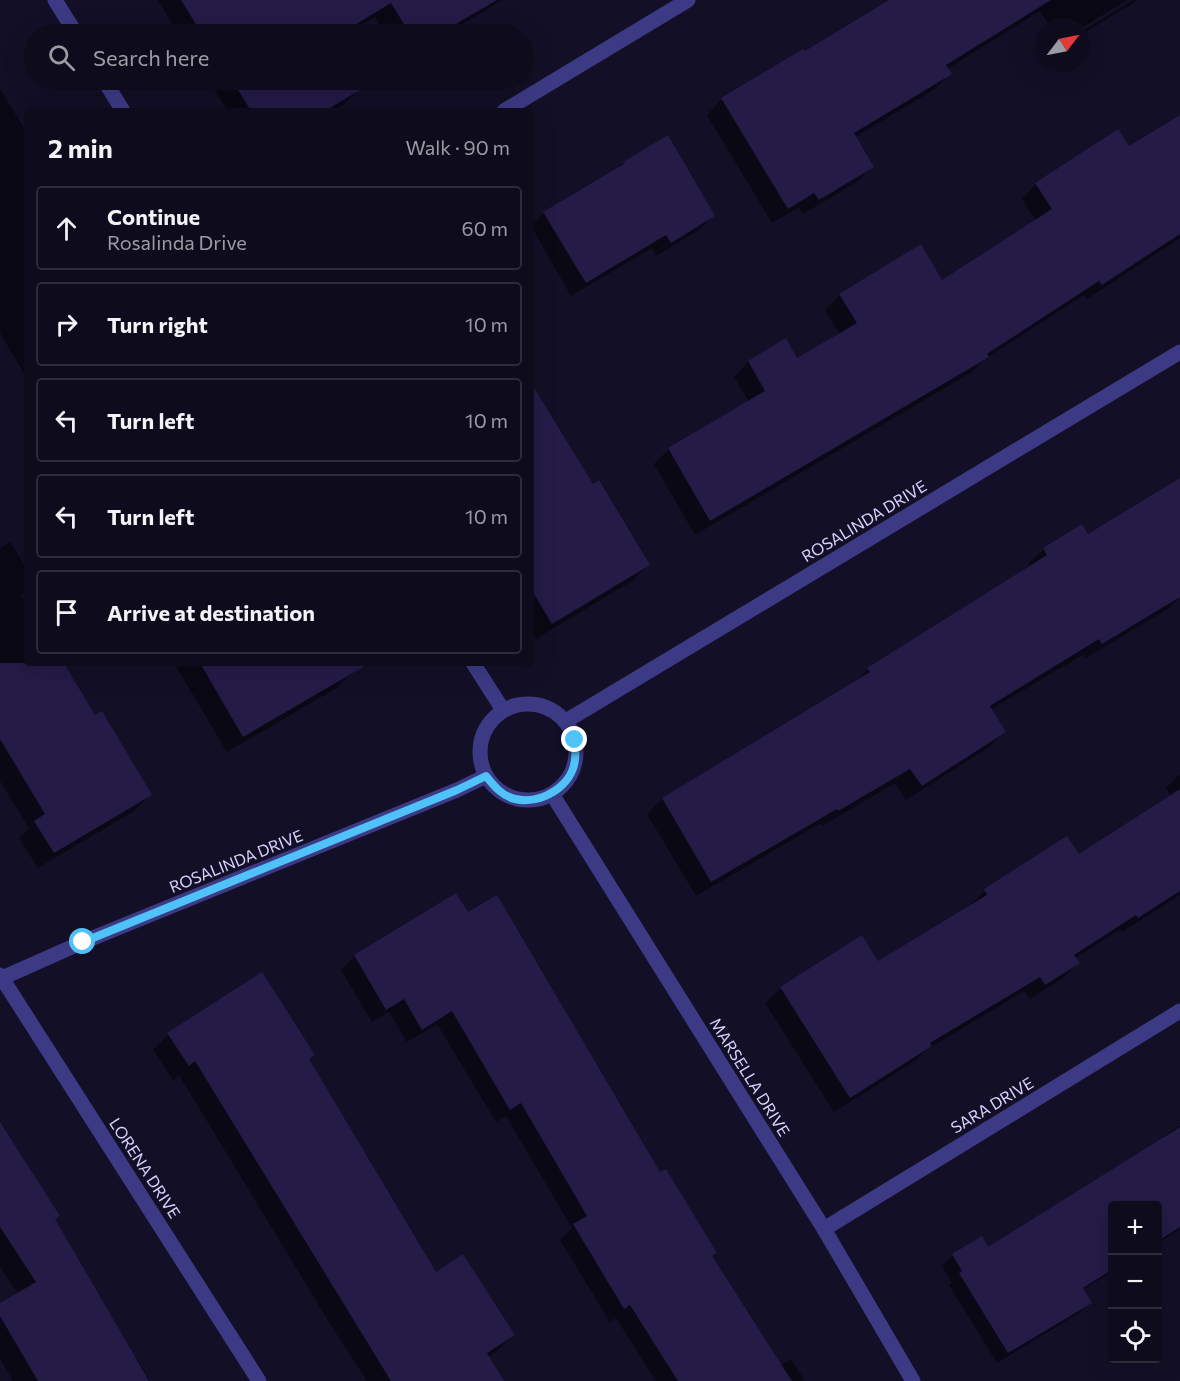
<!DOCTYPE html>
<meta charset="utf-8">
<style>
body{margin:0;font-family:Commissioner,sans-serif;background:#1c1929;color:#f1f3f6}
.controls{position:absolute;right:18px;bottom:18px;display:grid;overflow:hidden;border-radius:6px;box-shadow:0 6px 24px #0002}
.controls button{width:54px;height:54px;display:grid;place-items:center;padding:0;border:0;border-bottom:2px solid #2e2b3b;background:#0e0b1c;color:#f1f3f6;font:30px sans-serif}
.compass{position:absolute;left:1036px;top:18px;width:54px;height:54px;border-radius:50%;background:#0e0b1c;box-shadow:0 6px 24px #0002;rotate:58deg}
.stop{position:absolute;width:18px;height:18px;margin:-14px;border:4px solid #4fc3f7;border-radius:50%;background:#fff}
.stop.end{background:#4fc3f7;border-color:#fff;box-shadow:0 2px 6px #0008}
.list{margin:0;padding:0;list-style:none}
h2{display:flex;justify-content:space-between;align-items:center;height:78px;margin:0;padding:0 24px;font-size:26px}
h2 small{font-size:20px;font-weight:400;color:#9b9ba3}
.list li{display:grid;grid-template-columns:39px 1fr auto;gap:18px;align-items:center;box-sizing:border-box;height:84px;margin:0 12px 12px;padding:0 12px;border:2px solid #2e2b3b;border-radius:6px}
.list b{display:block;font-size:22px;white-space:nowrap}
.list p{margin:0;font-size:20px;white-space:nowrap;color:#9b9ba3}
.list em{font-size:20px;font-style:normal;color:#9b9ba3}
.icon{flex:none;width:33px;height:33px;fill:none;stroke:currentColor;stroke-width:2;stroke-linecap:round;stroke-linejoin:round}
.map{position:relative;flex:none;width:1180px;height:1381px;overflow:hidden}
.search{position:absolute;background:#0e0b1c;box-shadow:0 6px 24px #0002;left:24px;top:24px;width:510px;height:66px;display:flex;align-items:center;gap:15px;box-sizing:border-box;padding:0 21px;border-radius:33px;color:#9b9ba3;font-size:22px}
.panel{position:absolute;background:#0e0b1c;box-shadow:0 6px 24px #0002;left:24px;top:108px;width:510px;height:558px;border-radius:6px}
.map>svg:first-child{display:block}
</style>
<div class="map">
<svg width="1180" height="1381" viewBox="0 0 1180 1381">
<rect width="100%" height="100%" fill="#130f26"/>
<g fill="#0007">
<path d="M 158,0 L 502,0 L 446,34 L 386,34 L 375,17 L 347,34 L 178,34 Z"/>
<path d="M 892,0 L 1128,0 L 1081,28 L 1050,27 L 1040,11 L 947,69 L 950,73 L 935,89 L 855,137 L 872,166 L 857,182 L 803,214 L 799,207 L 772,223 L 707,115 L 722,99 L 804,53 Z"/>
<path d="M 1133,0 L 1138,0 L 1081,35 L 1081,32 Z"/>
<path d="M 208,80 L 352,80 L 358,90 L 343,105 L 333,111 L 228,111 Z"/>
<path d="M 0,89 L 27,133 L 27,378 L 0,333 Z"/>
<path d="M 1180,117 L 1180,238 L 1087,299 L 1084,295 L 986,358 L 972,372 L 695,535 L 654,464 L 669,449 L 749,402 L 734,377 L 748,362 L 785,340 L 797,360 L 840,335 L 825,310 L 840,295 L 942,282 L 1036,221 L 1022,199 L 1036,184 L 1129,148 Z"/>
<path d="M 667,137 L 713,216 L 699,230 L 656,256 L 652,248 L 571,296 L 531,226 L 544,213 L 617,170 L 623,163 Z"/>
<path d="M 531,386 L 593,486 L 648,565 L 632,581 L 536,639 L 531,631 Z"/>
<path d="M 1180,480 L 1180,597 L 1169,608 L 1086,658 L 1084,654 L 990,710 L 1004,732 L 989,747 L 906,800 L 895,783 L 822,826 L 821,823 L 696,896 L 647,814 L 662,799 L 853,684 L 868,669 L 1030,567 L 1028,564 L 1044,549 L 1087,536 Z"/>
<path d="M 10,542 L 27,569 L 27,590 L 21,596 L 27,605 L 27,663 L 62,663 L 95,717 L 150,795 L 134,811 L 38,868 L 19,838 L 29,828 L 0,781 L 0,549 Z"/>
<path d="M 174,663 L 349,663 L 354,671 L 338,687 L 227,752 Z"/>
<path d="M 1180,774 L 1180,895 L 1122,932 L 1121,929 L 1075,958 L 1078,963 L 1063,978 L 1030,999 L 1024,991 L 925,1051 L 915,1061 L 834,1112 L 765,1003 L 781,988 L 878,963 L 969,906 L 985,891 L 1067,838 L 1079,856 L 1171,796 L 1166,788 Z"/>
<path d="M 455,895 L 715,1253 L 711,1257 L 780,1366 L 791,1359 L 805,1381 L 656,1381 L 616,1318 L 610,1322 L 560,1240 L 572,1228 L 506,1116 L 496,1122 L 437,1024 L 407,1042 L 389,1012 L 372,1022 L 341,970 L 355,956 Z"/>
<path d="M 168,1035 L 308,1060 L 435,1274 L 513,1335 L 498,1350 L 488,1357 L 502,1381 L 367,1381 L 332,1327 L 179,1075 L 173,1080 L 153,1050 Z"/>
<path d="M 0,1125 L 134,1358 L 136,1357 L 150,1381 L 13,1381 L 0,1359 L 0,1305 L 18,1294 L 0,1267 Z"/>
<path d="M 1180,1125 L 1180,1229 L 1158,1243 L 1158,1206 L 1112,1206 L 1112,1272 L 1082,1290 L 1090,1302 L 1079,1313 L 997,1363 L 949,1285 L 952,1283 L 942,1266 L 953,1255 L 987,1249 L 1156,1144 L 1165,1135 Z"/>
</g>
<g fill="#241b47">
<path d="M 181,0 L 497,0 L 439,34 L 410,34 L 391,3 L 340,34 L 202,34 Z"/>
<path d="M 889,0 L 1051,0 L 946,65 L 952,74 L 854,133 L 874,167 L 819,200 L 814,193 L 788,209 L 721,98 L 803,49 L 805,51 Z"/>
<path d="M 232,80 L 353,80 L 360,90 L 325,111 L 251,111 Z"/>
<path d="M 1180,115 L 1180,234 L 1102,285 L 1099,281 L 987,354 L 989,357 L 710,521 L 668,448 L 765,391 L 748,361 L 786,338 L 797,358 L 857,323 L 839,294 L 921,244 L 942,280 L 1052,209 L 1035,183 L 1118,129 L 1129,146 Z"/>
<path d="M 668,135 L 715,216 L 671,243 L 666,235 L 586,283 L 543,212 L 624,164 L 623,162 Z"/>
<path d="M 531,383 L 593,484 L 599,480 L 650,565 L 552,624 L 531,589 Z"/>
<path d="M 1180,478 L 1180,597 L 1102,644 L 1099,639 L 990,706 L 1006,732 L 922,786 L 910,769 L 838,811 L 837,809 L 711,882 L 662,798 L 870,672 L 867,668 L 1047,555 L 1043,548 L 1082,524 L 1088,534 Z"/>
<path d="M 0,663 L 64,663 L 95,715 L 102,711 L 152,795 L 54,853 L 34,821 L 45,814 L 0,739 Z"/>
<path d="M 200,663 L 370,663 L 243,737 Z"/>
<path d="M 1180,789 L 1180,891 L 1138,918 L 1136,915 L 1074,955 L 1080,963 L 1045,985 L 1040,977 L 930,1043 L 932,1046 L 850,1098 L 780,987 L 862,935 L 878,961 L 987,895 L 984,889 L 1067,836 L 1079,854 Z"/>
<path d="M 456,893 L 468,912 L 497,895 L 660,1172 L 666,1169 L 717,1253 L 712,1256 L 792,1381 L 678,1381 L 630,1305 L 624,1309 L 573,1224 L 587,1216 L 521,1103 L 510,1110 L 452,1011 L 422,1030 L 404,999 L 386,1010 L 354,955 Z"/>
<path d="M 262,972 L 315,1055 L 309,1059 L 436,1272 L 463,1254 L 515,1335 L 487,1353 L 504,1381 L 391,1381 L 195,1061 L 189,1066 L 167,1033 Z"/>
<path d="M 0,1122 L 60,1216 L 55,1219 L 149,1381 L 38,1381 L 0,1316 L 0,1303 L 36,1282 L 0,1227 Z"/>
<path d="M 1180,1127 L 1180,1227 L 1158,1241 L 1158,1206 L 1113,1206 L 1113,1269 L 1083,1288 L 1092,1303 L 1008,1353 L 959,1273 L 962,1271 L 952,1254 L 982,1236 L 988,1247 Z"/>
</g>
<g fill="none" stroke-linecap="round" stroke-linejoin="round">
<g stroke="#3d3a85" stroke-width="15">
<path d="M 55,0 L 76,34"/>
<path d="M 104,80 L 123,111"/>
<path d="M 504,111 L 688,0"/>
<path d="M 473,663 L 503,710"/>
<circle cx="528" cy="752" r="48"/>
<path d="M 566,721 L 1180,352"/>
<path d="M 552,794 L 824,1229 L 913,1381"/>
<path d="M 0,975 L 259,1381"/>
<path d="M 0,979 L 83,942 L 457,790 L 486,776"/>
<path d="M 824,1229 L 1180,1011"/>
</g>
</g>
<g fill="none" stroke-linecap="round" stroke-linejoin="round">
<path stroke="#4fc3f7" stroke-width="8" d="M 83,942 L 457,790 L 486,776 C 494,786 502,796 515,799 C 541,805 573,786 575,759 C 576,753 575,746 575,740"/>
</g>
<g text-anchor="middle" stroke-width="4.5" stroke-linejoin="round" paint-order="stroke">
<g font-size="16" fill="#d9d4ff" stroke="#130f26">
<text transform="translate(864 521) rotate(-31)" y="6">ROSALINDA DRIVE</text>
<text transform="translate(236 861) rotate(-22)" y="6">ROSALINDA DRIVE</text>
<text transform="translate(750 1077) rotate(58)" y="6">MARSELLA DRIVE</text>
<text transform="translate(992 1105) rotate(-31)" y="6">SARA DRIVE</text>
<text transform="translate(145 1168) rotate(57)" y="6">LORENA DRIVE</text>
</g>
</g>
</svg>
<div class="controls">
<button>+</button>
<button>−</button>
<button><svg class="icon" aria-label="locate" viewBox="0 0 24 24"><circle cx="12" cy="12" r="6"/><path d="M12 2v4M12 18v4M2 12h4M18 12h4"/></svg></button>
</div>
<svg class="compass" viewBox="-18 -18 36 36"><path d="M0-13l5 13h-10z" fill="#e53935"/><path d="M0 13l5-13h-10z" fill="#9b9ba3"/></svg>
<div class="stop" style="left:83px;top:942px"></div>
<div class="stop end" style="left:575px;top:740px"></div>
<div class="search"><svg class="icon" aria-label="search" viewBox="0 0 24 24"><circle cx="10" cy="10" r="6"/><path d="M15 15l6 6"/></svg>Search here</div>
<section class="panel">
<h2>2 min<small>Walk · 90 m</small></h2>
<ul class="list">
<li><svg class="icon" aria-label="ahead" viewBox="0 0 24 24"><path d="M12 20V5M6 11l6-6 6 6"/></svg><div><b>Continue</b><p>Rosalinda Drive</p></div><em>60 m</em></li>
<li><svg class="icon" aria-label="right" viewBox="0 0 24 24"><path d="M7 20v-9h11M14 6l5 5-5 5"/></svg><div><b>Turn right</b></div><em>10 m</em></li>
<li><svg class="icon" aria-label="left" viewBox="0 0 24 24"><path d="M17 20v-9H6M10 6l-5 5 5 5"/></svg><div><b>Turn left</b></div><em>10 m</em></li>
<li><svg class="icon" aria-label="left" viewBox="0 0 24 24"><path d="M17 20v-9H6M10 6l-5 5 5 5"/></svg><div><b>Turn left</b></div><em>10 m</em></li>
<li><svg class="icon" aria-label="arrive" viewBox="0 0 24 24"><path d="M6 21V4h12l-3 4 3 4H6"/></svg><div><b>Arrive at destination</b></div></li>
</ul>
</section>
</div>
